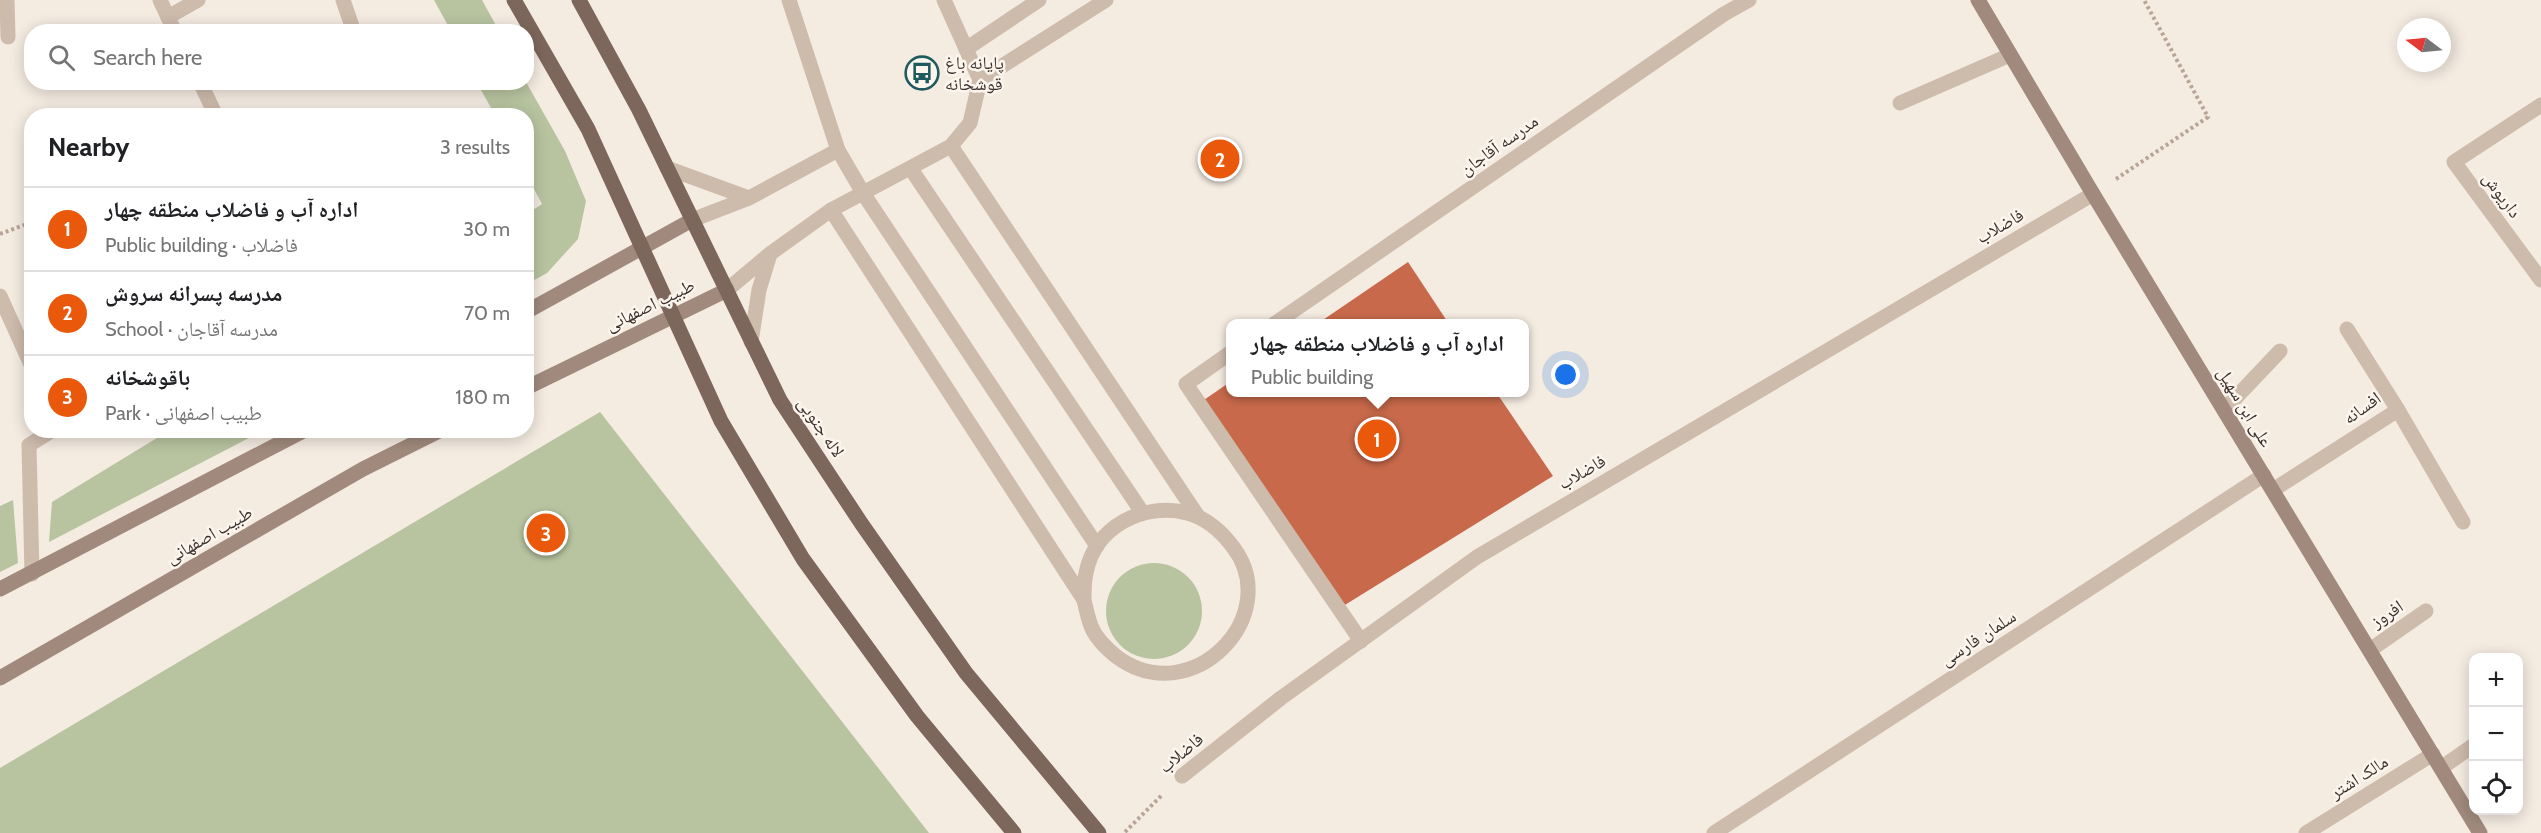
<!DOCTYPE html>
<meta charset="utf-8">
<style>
body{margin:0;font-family:Cabin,"Noto Naskh Arabic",sans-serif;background:#f6f6f6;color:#202124}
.controls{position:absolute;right:18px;bottom:18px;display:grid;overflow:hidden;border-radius:12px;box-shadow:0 3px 15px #0003}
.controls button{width:54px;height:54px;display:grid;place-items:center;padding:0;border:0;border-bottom:2px solid #e0e0e0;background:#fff;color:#202124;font:30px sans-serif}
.compass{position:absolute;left:2397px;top:18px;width:54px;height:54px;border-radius:50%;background:#fff;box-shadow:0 3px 15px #0003;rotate:286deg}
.you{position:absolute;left:1566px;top:375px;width:21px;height:21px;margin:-15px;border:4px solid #fff;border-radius:50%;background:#1a73e8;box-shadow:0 0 0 9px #1a73e833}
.badge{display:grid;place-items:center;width:39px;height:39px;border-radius:50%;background:#ea580c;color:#fff;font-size:20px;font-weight:700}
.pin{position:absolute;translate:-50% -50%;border:3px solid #fff;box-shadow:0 2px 6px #0006}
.popup{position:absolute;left:1226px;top:319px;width:303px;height:78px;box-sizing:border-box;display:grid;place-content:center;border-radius:12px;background:#fff;filter:drop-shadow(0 2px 4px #0005);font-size:20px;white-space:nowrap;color:#757577}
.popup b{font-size:22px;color:#202124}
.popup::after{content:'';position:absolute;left:50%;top:100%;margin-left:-12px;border:12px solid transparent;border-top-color:#fff}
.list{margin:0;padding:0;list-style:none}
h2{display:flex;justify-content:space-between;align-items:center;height:78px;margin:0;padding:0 24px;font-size:26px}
h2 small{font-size:20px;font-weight:400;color:#757577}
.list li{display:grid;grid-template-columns:39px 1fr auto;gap:18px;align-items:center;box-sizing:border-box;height:84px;padding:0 24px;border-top:2px solid #e0e0e0}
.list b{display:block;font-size:22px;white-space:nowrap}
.list p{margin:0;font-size:20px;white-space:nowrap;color:#757577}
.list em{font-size:20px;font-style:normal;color:#757577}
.icon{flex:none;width:33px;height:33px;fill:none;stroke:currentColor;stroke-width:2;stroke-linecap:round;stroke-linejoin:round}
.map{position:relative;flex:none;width:2541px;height:833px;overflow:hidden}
.search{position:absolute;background:#fff;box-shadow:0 3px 15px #0003;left:24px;top:24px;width:510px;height:66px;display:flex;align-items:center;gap:15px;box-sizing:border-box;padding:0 21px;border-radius:24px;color:#757577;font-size:22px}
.panel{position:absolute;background:#fff;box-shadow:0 3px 15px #0003;left:24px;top:108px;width:510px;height:330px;border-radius:24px}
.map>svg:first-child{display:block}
</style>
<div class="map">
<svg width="2541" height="833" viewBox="0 0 2541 833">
<rect width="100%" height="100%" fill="#f4ebe1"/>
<g fill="#b8c4a0">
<path d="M 434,0 L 482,0 L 499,31 L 451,31 Z"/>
<path d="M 526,82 L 565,151 L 586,201 L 578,239 L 547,273 L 527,284 L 527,214 L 542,204 L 527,176 L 526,116 L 495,115 L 477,83 Z"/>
<path d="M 600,412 L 929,833 L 0,833 L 0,768 Z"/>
<path d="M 170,430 L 262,431 L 49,542 L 52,502 Z"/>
<path d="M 13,500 L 18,563 L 0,572 L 0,506 Z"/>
<circle cx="1154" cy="611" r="48"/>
</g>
<g fill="#c8694b">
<path d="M 1408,262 L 1449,324 L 1317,324 Z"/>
<path d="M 1230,382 L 1230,392 L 1496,392 L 1553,476 L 1340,608 L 1201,402 Z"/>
</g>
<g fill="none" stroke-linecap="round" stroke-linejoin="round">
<g stroke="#b9a596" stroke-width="4" stroke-dasharray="3 3" stroke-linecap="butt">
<path d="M 2116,179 L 2208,117 L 2144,0"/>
<path d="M 0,234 L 32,222"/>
<path d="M 1125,832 L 1162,795"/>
</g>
<g stroke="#cdbbac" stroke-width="15">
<path d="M 789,0 L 838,150 L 863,193 L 1097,546"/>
<path d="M 966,49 L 1039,0"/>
<path d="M 980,80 L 1106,0"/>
<path d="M 951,146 L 1197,515"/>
<path d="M 667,168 L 749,198"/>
<path d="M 911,169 L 1142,512"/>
<path d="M 831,210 L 1084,600 C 1086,609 1088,618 1091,626 C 1096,639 1107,649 1117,657 C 1192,712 1285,615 1233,547 C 1221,531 1207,518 1187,513 C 1144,502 1095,526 1086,573 C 1084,581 1084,591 1084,600"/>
<path d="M 692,220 L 749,198 L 838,150"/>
<path d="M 727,290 L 771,253 L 831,210 L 951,146 L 970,123 L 980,80 L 944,0"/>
<path d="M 751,342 L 759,290 L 770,254"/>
</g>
<g stroke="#cdbbac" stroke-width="15">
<path d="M 7,0 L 8,37"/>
<path d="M 160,0 L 175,32"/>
<path d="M 343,0 L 354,32"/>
<path d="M 168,17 L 198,0"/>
<path d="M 200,82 L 216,116"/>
<path d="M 1900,103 L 2010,55"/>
<path d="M 2541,105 L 2454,162 L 2541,280"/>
<path d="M 0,296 L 32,367"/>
<path d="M 1274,324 L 1724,14 L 1749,0"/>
<path d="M 1230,353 L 1186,384 L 1361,641"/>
<path d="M 2224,410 L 2280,351"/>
<path d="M 2398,410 L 2463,522"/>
<path d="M 2273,490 L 2398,410 L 2347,329"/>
<path d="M 32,574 L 29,445 L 53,430"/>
<path d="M 2370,650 L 2426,611"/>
<path d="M 2441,768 L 2474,745"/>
<path d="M 1182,776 L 1281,698 L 1477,557 L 2093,194"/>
<path d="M 1714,833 L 2264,475"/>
<path d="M 2306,833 L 2433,754"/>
</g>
<g stroke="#a18a7d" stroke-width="15">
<path d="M 1978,0 L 2093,194 L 2480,833"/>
<path d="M 526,312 L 692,220"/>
<path d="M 526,388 L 727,290"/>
<path d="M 0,589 L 305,430"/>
<path d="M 0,678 L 363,469 L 441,430"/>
</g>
<g stroke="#7d675c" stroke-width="15">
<path d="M 514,0 L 588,129 L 721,421 L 803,559 L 917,716 L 1014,833"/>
<path d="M 579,0 L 639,110 L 780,400 L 861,523 L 966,673 L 1099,833"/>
</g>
</g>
<defs>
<g id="bus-ring" transform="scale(1.725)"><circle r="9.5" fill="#fbf5ee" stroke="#1f5a5e" stroke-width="1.5"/><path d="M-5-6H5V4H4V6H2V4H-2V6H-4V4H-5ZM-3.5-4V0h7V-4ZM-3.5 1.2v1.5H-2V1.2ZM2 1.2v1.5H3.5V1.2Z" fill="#1f5a5e"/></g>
</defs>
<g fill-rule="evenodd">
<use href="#bus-ring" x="922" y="73"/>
</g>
<g text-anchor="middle" stroke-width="5" stroke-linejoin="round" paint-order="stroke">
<g font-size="18" fill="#3b302b" stroke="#fbf5ee" text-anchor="start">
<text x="945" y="69">پایانه باغ<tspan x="945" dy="21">قوشخانه</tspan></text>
</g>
<g font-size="18" fill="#3b302b" stroke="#fbf5ee">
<text transform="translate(1499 145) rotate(-35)" y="6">مدرسه آقاجان</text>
<text transform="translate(2502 195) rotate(54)" y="6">داریوش</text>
<text transform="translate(2000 226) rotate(-30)" y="6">فاضلاب</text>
<text transform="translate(650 305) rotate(-26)" y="6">طبیب اصفهانی</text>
<text transform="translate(2245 407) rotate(59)" y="6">علی ابن سهیل</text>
<text transform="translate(2362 408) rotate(-36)" y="6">افسانه</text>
<text transform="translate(821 427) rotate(56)" y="6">لاله جنوبی</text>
<text transform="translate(1582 472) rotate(-30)" y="6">فاضلاب</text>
<text transform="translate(209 535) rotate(-30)" y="6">طبیب اصفهانی</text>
<text transform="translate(2387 614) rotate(-34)" y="6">افروز</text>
<text transform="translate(1978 638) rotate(-33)" y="6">سلمان فارسی</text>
<text transform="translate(1181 753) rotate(-40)" y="6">فاضلاب</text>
<text transform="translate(2359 777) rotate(-32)" y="6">مالک اشتر</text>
</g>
</g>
</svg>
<div class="controls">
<button>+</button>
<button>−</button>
<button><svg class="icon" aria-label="locate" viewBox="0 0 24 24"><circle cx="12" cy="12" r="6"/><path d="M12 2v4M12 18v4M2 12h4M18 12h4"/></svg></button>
</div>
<svg class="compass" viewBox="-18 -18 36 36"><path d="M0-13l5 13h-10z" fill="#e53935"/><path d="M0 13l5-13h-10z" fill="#757577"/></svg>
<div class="you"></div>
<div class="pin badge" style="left:1377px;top:439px">1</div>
<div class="popup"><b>اداره آب و فاضلاب منطقه چهار</b>Public building</div>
<div class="pin badge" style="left:1220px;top:159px">2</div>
<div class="pin badge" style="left:546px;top:533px">3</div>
<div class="search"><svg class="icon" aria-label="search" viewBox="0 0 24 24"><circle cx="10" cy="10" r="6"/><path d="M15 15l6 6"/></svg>Search here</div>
<section class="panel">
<h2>Nearby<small>3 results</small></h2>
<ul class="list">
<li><span class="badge">1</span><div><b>اداره آب و فاضلاب منطقه چهار</b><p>Public building · فاضلاب</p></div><em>30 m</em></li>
<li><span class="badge">2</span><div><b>مدرسه پسرانه سروش</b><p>School · مدرسه آقاجان</p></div><em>70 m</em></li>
<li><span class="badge">3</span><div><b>باقوشخانه</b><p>Park · طبیب اصفهانی</p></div><em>180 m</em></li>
</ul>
</section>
</div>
